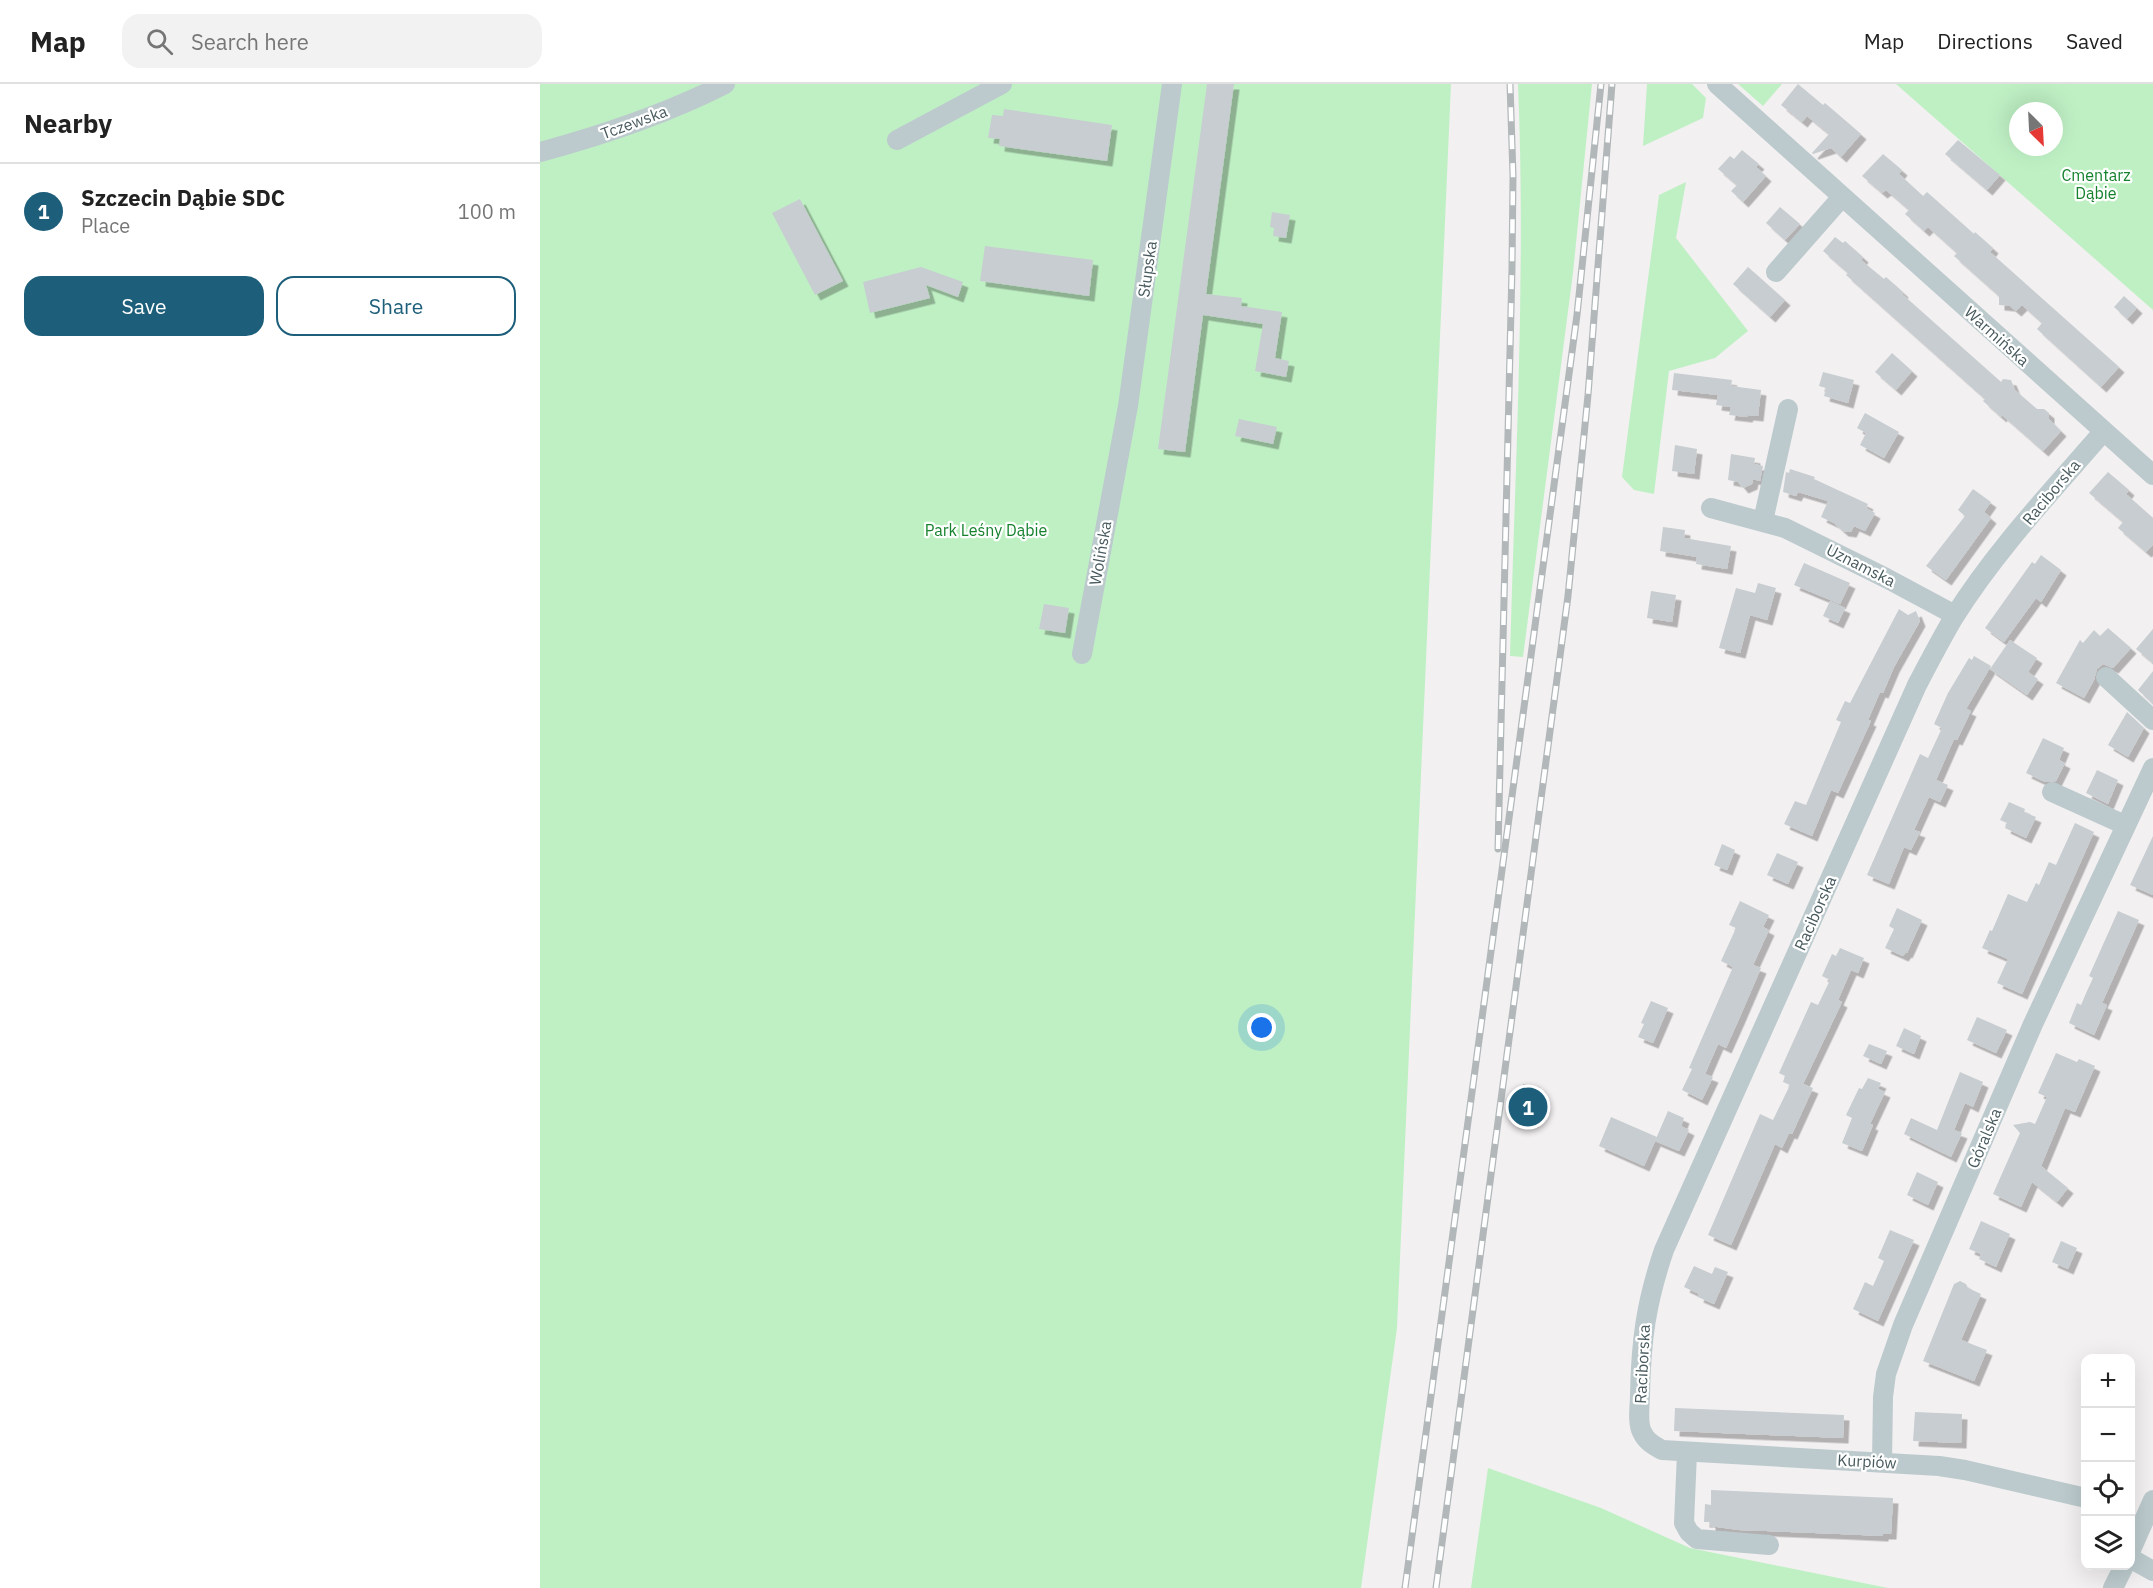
<!DOCTYPE html>
<meta charset="utf-8">
<style>
body{margin:0;font-family:"IBM Plex Sans",sans-serif;background:#f2f2f2;color:#222}
.controls{position:absolute;right:18px;bottom:18px;display:grid;overflow:hidden;border-radius:12px;box-shadow:0 6px 24px #0002}
.controls button{width:54px;height:54px;display:grid;place-items:center;padding:0;border:0;border-bottom:2px solid #e0e0e0;background:#fff;color:#222;font:30px sans-serif}
.compass{position:absolute;left:1469px;top:18px;width:54px;height:54px;border-radius:50%;background:#fff;box-shadow:0 6px 24px #0002;rotate:156deg}
.you{position:absolute;left:722px;top:944px;width:21px;height:21px;margin:-15px;border:4px solid #fff;border-radius:50%;background:#1a73e8;box-shadow:0 0 0 9px #1a73e833}
.badge{display:grid;place-items:center;width:39px;height:39px;border-radius:50%;background:#1d5f7a;color:#fff;font-size:20px;font-weight:700}
.pin{position:absolute;translate:-50% -50%;border:3px solid #fff;box-shadow:0 2px 6px #0006}
.list{margin:0;padding:0;list-style:none}
h2{display:flex;justify-content:space-between;align-items:center;height:78px;margin:0;padding:0 24px;font-size:26px}
h2 small{font-size:20px;font-weight:400;color:#767676}
.list li{display:grid;grid-template-columns:39px 1fr auto;gap:18px;align-items:center;box-sizing:border-box;height:96px;padding:0 24px;border-top:2px solid #e0e0e0}
.list b{display:block;font-size:22px;white-space:nowrap}
.list p{margin:0;font-size:20px;white-space:nowrap;color:#767676}
.list em{font-size:20px;font-style:normal;color:#767676}
.actions{display:flex;gap:12px;padding:18px 24px}
.actions a{flex:1;padding:14px 0;border:2px solid #1d5f7a;border-radius:18px;text-align:center;font-size:21px;color:#1d5f7a}
.actions .main{background:#1d5f7a;color:#fff}
.icon{flex:none;width:33px;height:33px;fill:none;stroke:currentColor;stroke-width:2;stroke-linecap:round;stroke-linejoin:round}
.map{position:relative;flex:none;width:1613px;height:1504px;overflow:hidden}
header{display:flex;align-items:center;gap:36px;box-sizing:border-box;height:84px;padding:0 30px;background:#fff;border-bottom:2px solid #e0e0e0}
header strong{font-size:28px}
nav{display:flex;gap:33px;margin-inline-start:auto;font-size:21px}
.search{width:420px;height:54px;background:#f2f2f2;display:flex;align-items:center;gap:15px;box-sizing:border-box;padding:0 21px;border-radius:18px;color:#767676;font-size:22px}
main{display:flex}
aside{flex:1;background:#fff}
.map>svg:first-child{display:block}
</style>
<header>
<strong>Map</strong>
<div class="search"><svg class="icon" aria-label="search" viewBox="0 0 24 24"><circle cx="10" cy="10" r="6"/><path d="M15 15l6 6"/></svg>Search here</div>
<nav><a>Map</a><a>Directions</a><a>Saved</a></nav>
</header>
<main>
<aside>
<h2>Nearby<small></small></h2>
<ul class="list">
<li><span class="badge">1</span><div><b>Szczecin Dąbie SDC</b><p>Place</p></div><em>100 m</em></li>
</ul>
<div class="actions"><a class="main">Save</a><a>Share</a></div>
</aside>
<div class="map">
<svg width="1613" height="1504" viewBox="0 0 1613 1504">
<defs>
<filter id="shadow"><feDropShadow dx="5.5" dy="5.5" stdDeviation="0" flood-color="#0004"/></filter>
</defs>
<rect width="100%" height="100%" fill="#f3f0f1"/>
<g fill="#bff0c4" fill-rule="evenodd">
<path d="M 0,0 L 911,0 L 857,1244 L 821,1504 L 0,1504 Z"/>
<path d="M 978,0 L 1052,0 L 1033,189 L 983,573 L 970,572 C 975,382 986,190 978,0 Z"/>
<path d="M 1107,0 L 1152,0 L 1166,14 L 1163,34 L 1103,62 Z"/>
<path d="M 1198,0 L 1242,0 L 1223,22 Z"/>
<path d="M 1356,0 L 1613,0 L 1613,226 ZM 1478,27 L 1514,27 L 1514,63 L 1478,63 Z"/>
<path d="M 1146,98 L 1136,154 L 1208,247 L 1175,274 L 1129,287 L 1114,410 L 1094,406 L 1082,393 L 1119,111 Z"/>
<path d="M 948,1384 L 1061,1424 L 1150,1464 L 1348,1504 L 931,1504 Z"/>
</g>
<g fill="#c7cdd0" filter="url(#shadow)">
<path d="M 667,0 L 694,0 L 666,210 L 702,214 L 701,222 L 742,228 L 735,274 L 749,277 L 746,293 L 715,287 L 723,240 L 663,231 L 645,368 L 618,365 Z"/>
<path d="M 1258,0 L 1283,21 L 1285,19 L 1321,50 L 1301,73 L 1291,64 L 1273,70 L 1272,69 L 1289,50 L 1267,32 L 1262,38 L 1241,21 Z"/>
<path d="M 464,25 L 572,41 L 567,77 L 459,62 L 460,55 L 448,54 L 452,31 L 463,32 Z"/>
<path d="M 1418,56 L 1460,91 L 1447,106 L 1405,70 Z"/>
<path d="M 1202,66 L 1219,80 L 1216,83 L 1226,92 L 1203,118 L 1191,107 L 1197,101 L 1178,85 L 1190,72 L 1194,75 Z"/>
<path d="M 1343,70 L 1362,86 L 1359,90 L 1383,112 L 1387,108 L 1434,150 L 1435,148 L 1453,164 L 1450,168 L 1579,283 L 1561,303 L 1497,245 L 1502,239 L 1482,221 L 1476,227 L 1470,222 L 1459,221 L 1459,212 L 1414,172 L 1417,169 L 1388,143 L 1384,147 L 1365,130 L 1369,126 L 1346,106 L 1342,109 L 1322,92 Z"/>
<path d="M 260,115 L 303,197 L 275,211 L 232,129 Z"/>
<path d="M 1240,123 L 1260,140 L 1245,156 L 1226,139 Z"/>
<path d="M 732,128 L 750,131 L 746,154 L 733,152 L 734,144 L 730,143 Z"/>
<path d="M 1295,153 L 1303,159 L 1305,157 L 1323,173 L 1321,176 L 1344,195 L 1346,193 L 1363,208 L 1362,210 L 1461,298 L 1463,295 L 1471,296 L 1475,306 L 1497,325 L 1504,325 L 1509,329 L 1509,335 L 1521,347 L 1503,367 L 1462,331 L 1461,333 L 1443,317 L 1445,315 L 1306,191 L 1308,189 L 1283,167 Z"/>
<path d="M 445,162 L 553,176 L 549,212 L 440,197 Z"/>
<path d="M 381,183 L 423,198 L 418,213 L 386,201 L 390,214 L 330,229 L 323,198 Z"/>
<path d="M 1208,183 L 1245,216 L 1230,233 L 1193,200 Z"/>
<path d="M 1584,212 L 1597,224 L 1587,235 L 1574,223 Z"/>
<path d="M 1352,269 L 1372,287 L 1356,306 L 1335,288 Z"/>
<path d="M 1283,288 L 1314,296 L 1308,319 L 1284,312 L 1286,304 L 1279,302 Z"/>
<path d="M 1134,289 L 1192,296 L 1191,302 L 1221,306 L 1218,332 L 1208,331 L 1207,333 L 1189,331 L 1191,323 L 1176,321 L 1178,311 L 1132,306 Z"/>
<path d="M 1325,329 L 1359,348 L 1344,374 L 1320,361 L 1326,349 L 1317,344 Z"/>
<path d="M 699,335 L 737,343 L 733,360 L 695,352 Z"/>
<path d="M 1135,361 L 1157,365 L 1154,390 L 1132,387 Z"/>
<path d="M 1191,370 L 1215,374 L 1214,380 L 1223,382 L 1220,397 L 1213,395 L 1212,400 L 1203,404 L 1198,398 L 1188,396 Z"/>
<path d="M 1250,385 L 1275,393 L 1274,395 L 1328,420 L 1326,424 L 1335,429 L 1325,447 L 1314,442 L 1311,448 L 1303,447 L 1294,439 L 1281,433 L 1288,417 L 1258,408 L 1256,412 L 1243,408 L 1246,388 L 1249,389 Z"/>
<path d="M 1568,388 L 1589,406 L 1586,410 L 1613,434 L 1613,461 L 1606,468 L 1578,444 L 1583,438 L 1549,409 Z"/>
<path d="M 1433,405 L 1451,418 L 1444,428 L 1451,434 L 1406,496 L 1386,482 L 1425,432 L 1418,426 Z"/>
<path d="M 1123,443 L 1145,446 L 1144,454 L 1191,462 L 1187,485 L 1156,480 L 1157,473 L 1120,467 Z"/>
<path d="M 1501,471 L 1521,486 L 1501,518 L 1496,514 L 1464,558 L 1445,544 L 1492,478 L 1495,480 Z"/>
<path d="M 1264,479 L 1310,499 L 1300,520 L 1254,501 Z"/>
<path d="M 1218,499 L 1236,504 L 1227,536 L 1210,531 L 1200,569 L 1179,564 L 1196,504 L 1215,509 Z"/>
<path d="M 1111,507 L 1136,511 L 1132,538 L 1107,534 Z"/>
<path d="M 1290,517 L 1305,524 L 1298,539 L 1283,532 Z"/>
<path d="M 504,520 L 529,524 L 525,549 L 499,545 Z"/>
<path d="M 1359,525 L 1368,531 L 1376,527 L 1380,537 L 1354,583 L 1343,609 L 1340,608 L 1328,636 L 1331,637 L 1298,709 L 1291,706 L 1272,752 L 1244,740 L 1255,717 L 1266,721 L 1301,638 L 1296,636 L 1305,617 L 1310,619 Z"/>
<path d="M 1568,544 L 1591,564 L 1573,584 L 1563,580 L 1557,585 L 1554,596 L 1544,614 L 1516,599 L 1540,556 L 1543,559 L 1554,546 L 1560,552 Z"/>
<path d="M 1613,545 L 1613,579 L 1596,565 Z"/>
<path d="M 1470,556 L 1497,574 L 1488,588 L 1498,595 L 1487,611 L 1450,585 Z"/>
<path d="M 1434,572 L 1451,582 L 1426,625 L 1431,627 L 1417,656 L 1414,655 L 1396,696 L 1408,701 L 1400,718 L 1389,713 L 1374,746 L 1380,748 L 1371,766 L 1364,763 L 1349,800 L 1327,791 L 1380,670 L 1388,674 L 1402,644 L 1394,640 L 1408,609 L 1429,574 L 1432,576 Z"/>
<path d="M 1613,587 L 1613,620 L 1598,606 Z"/>
<path d="M 1587,628 L 1604,644 L 1588,673 L 1568,661 Z"/>
<path d="M 1503,654 L 1524,664 L 1519,676 L 1525,679 L 1516,697 L 1505,698 L 1486,689 Z"/>
<path d="M 1557,686 L 1578,696 L 1568,720 L 1546,709 Z"/>
<path d="M 1469,718 L 1485,725 L 1484,728 L 1496,733 L 1486,754 L 1465,744 L 1467,739 L 1460,736 Z"/>
<path d="M 1535,739 L 1554,748 L 1482,910 L 1457,899 L 1468,875 L 1442,864 L 1450,846 L 1452,847 L 1468,810 L 1487,818 L 1496,799 L 1499,801 L 1509,778 L 1516,781 Z"/>
<path d="M 1613,752 L 1613,811 L 1590,801 Z"/>
<path d="M 1182,760 L 1195,766 L 1187,786 L 1174,781 Z"/>
<path d="M 1237,769 L 1258,778 L 1248,800 L 1227,791 Z"/>
<path d="M 1200,817 L 1229,831 L 1223,843 L 1229,846 L 1213,881 L 1221,884 L 1199,935 L 1186,964 L 1178,960 L 1165,990 L 1173,993 L 1162,1016 L 1142,1006 L 1152,985 L 1149,984 L 1193,883 L 1181,877 L 1196,844 L 1189,841 Z"/>
<path d="M 1357,824 L 1382,836 L 1367,869 L 1366,868 L 1363,872 L 1345,864 L 1354,845 L 1349,842 Z"/>
<path d="M 1578,827 L 1599,836 L 1562,919 L 1567,921 L 1554,951 L 1529,939 L 1537,919 L 1541,921 L 1547,907 L 1553,894 L 1549,892 Z"/>
<path d="M 1300,864 L 1324,874 L 1318,889 L 1311,886 L 1298,916 L 1302,918 L 1263,1000 L 1273,1004 L 1252,1050 L 1249,1049 L 1242,1064 L 1235,1060 L 1191,1161 L 1168,1151 L 1220,1030 L 1233,1036 L 1250,1001 L 1243,998 L 1245,992 L 1239,989 L 1271,918 L 1278,921 L 1290,896 L 1282,892 L 1292,870 L 1296,872 Z"/>
<path d="M 1111,917 L 1128,924 L 1113,959 L 1098,953 L 1104,940 L 1101,939 Z"/>
<path d="M 1437,933 L 1467,946 L 1456,969 L 1427,956 Z"/>
<path d="M 1364,944 L 1381,952 L 1374,970 L 1356,962 Z"/>
<path d="M 1329,960 L 1347,967 L 1341,980 L 1323,972 Z"/>
<path d="M 1516,969 L 1537,978 L 1539,975 L 1555,982 L 1535,1028 L 1525,1024 L 1501,1082 L 1528,1104 L 1517,1118 L 1492,1098 L 1481,1123 L 1453,1110 L 1480,1049 L 1473,1041 L 1490,1038 L 1495,1040 L 1507,1013 L 1498,1009 Z"/>
<path d="M 1420,988 L 1443,998 L 1433,1023 L 1425,1019 L 1414,1046 L 1422,1049 L 1411,1073 L 1364,1050 L 1371,1034 L 1397,1046 Z"/>
<path d="M 1328,994 L 1341,999 L 1338,1005 L 1345,1008 L 1330,1040 L 1333,1041 L 1322,1067 L 1302,1059 L 1312,1034 L 1306,1031 L 1319,1004 L 1322,1005 Z"/>
<path d="M 983,1000 L 1000,1003 L 993,1038 L 978,1036 Z"/>
<path d="M 1128,1027 L 1144,1034 L 1141,1042 L 1149,1046 L 1139,1067 L 1115,1057 Z"/>
<path d="M 1071,1033 L 1117,1053 L 1104,1082 L 1059,1062 Z"/>
<path d="M 1377,1088 L 1398,1098 L 1388,1121 L 1367,1111 Z"/>
<path d="M 1441,1137 L 1470,1150 L 1456,1183 L 1439,1175 L 1441,1170 L 1429,1165 Z"/>
<path d="M 1350,1146 L 1374,1156 L 1338,1237 L 1313,1225 L 1325,1198 L 1333,1202 L 1344,1177 L 1338,1174 Z"/>
<path d="M 1521,1157 L 1537,1164 L 1528,1185 L 1512,1178 Z"/>
<path d="M 1154,1182 L 1172,1190 L 1175,1183 L 1188,1188 L 1174,1220 L 1158,1213 L 1159,1210 L 1144,1203 Z"/>
<path d="M 1420,1197 L 1426,1200 L 1428,1204 L 1441,1210 L 1421,1256 L 1447,1266 L 1434,1297 L 1383,1277 L 1414,1200 Z"/>
<path d="M 1135,1324 L 1304,1331 L 1303,1354 L 1134,1347 Z"/>
<path d="M 1375,1328 L 1422,1330 L 1421,1359 L 1373,1357 Z"/>
<path d="M 1171,1406 L 1353,1414 L 1351,1450 L 1343,1450 L 1343,1452 L 1300,1450 L 1199,1446 L 1170,1442 L 1170,1438 L 1164,1438 L 1165,1420 L 1171,1421 Z"/>
</g>
<g fill="none" stroke-linecap="round" stroke-linejoin="round">
<g stroke="#bccacd" stroke-width="20">
<path d="M 1177,0 L 1613,391"/>
<path d="M 357,56 L 462,0"/>
<path d="M 0,68 C 63,51 126,30 185,0"/>
<path d="M 1236,188 L 1302,113"/>
<path d="M 1171,424 L 1245,444 L 1346,494 L 1415,531"/>
<path d="M 1223,437 L 1248,325"/>
<path d="M 542,570 L 588,322 L 632,0"/>
<path d="M 1566,593 L 1613,636"/>
<path d="M 1512,708 L 1585,741"/>
<path d="M 1147,1369 L 1144,1439 L 1149,1448 L 1157,1455 L 1229,1461"/>
<path d="M 1342,1378 L 1343,1313 L 1346,1290 L 1363,1241 L 1493,940 L 1613,684"/>
<path d="M 1546,1414 L 1425,1386 L 1399,1382 L 1122,1366 C 1113,1361 1106,1357 1102,1348 C 1097,1338 1100,1322 1100,1311 C 1101,1256 1106,1219 1124,1166 L 1377,601 C 1389,578 1401,555 1414,533 C 1456,466 1512,407 1563,348"/>
<path d="M 1590,1468 L 1613,1416"/>
<path d="M 1590,1474 L 1613,1487"/>
<path d="M 1573,1504 L 1584,1482"/>
</g>
<g stroke="#b2b8ba" stroke-width="7">
<g id="rail">
<path d="M 958,765 L 972,184 L 973,92 L 970,0"/>
<path d="M 865,1504 L 1037,231 L 1061,0"/>
<path d="M 896,1504 L 1028,512 L 1048,311 L 1072,0"/>
</g>
</g>
<use href="#rail" stroke="#fff" stroke-width="4.5" stroke-dasharray="14" stroke-linecap="butt"/>
</g>
<g text-anchor="middle" stroke-width="4.5" stroke-linejoin="round" paint-order="stroke">
<g font-size="16" fill="#485a5e" stroke="#fff">
<text transform="translate(94 38) rotate(-20)" y="6">Tczewska</text>
<text transform="translate(607 185) rotate(-82)" y="6">Słupska</text>
<text transform="translate(1457 252) rotate(42)" y="6">Warmińska</text>
<text transform="translate(1511 408) rotate(-50)" y="6">Raciborska</text>
<text transform="translate(560 469) rotate(-80)" y="6">Wolińska</text>
<text transform="translate(1321 481) rotate(27)" y="6">Uznamska</text>
<text transform="translate(1275 829) rotate(-66)" y="6">Raciborska</text>
<text transform="translate(1444 1054) rotate(-67)" y="6">Góralska</text>
<text transform="translate(1102 1280) rotate(-87)" y="6">Raciborska</text>
<text transform="translate(1327 1377) rotate(3)" y="6">Kurpiów</text>
</g>
<g font-size="16" fill="#16822e" stroke="#fff">
<text x="1556" y="97">Cmentarz<tspan x="1556" dy="18">Dąbie</tspan></text>
<text x="446" y="452">Park Leśny Dąbie</text>
</g>
</g>
</svg>
<div class="controls">
<button>+</button>
<button>−</button>
<button><svg class="icon" aria-label="locate" viewBox="0 0 24 24"><circle cx="12" cy="12" r="6"/><path d="M12 2v4M12 18v4M2 12h4M18 12h4"/></svg></button>
<button><svg class="icon" aria-label="layers" viewBox="0 0 24 24"><path d="M12 4l9 5-9 5-9-5zM3 14l9 5 9-5"/></svg></button>
</div>
<svg class="compass" viewBox="-18 -18 36 36"><path d="M0-13l5 13h-10z" fill="#e53935"/><path d="M0 13l5-13h-10z" fill="#767676"/></svg>
<div class="you"></div>
<div class="pin badge" style="left:988px;top:1023px">1</div>
</div>
</main>
